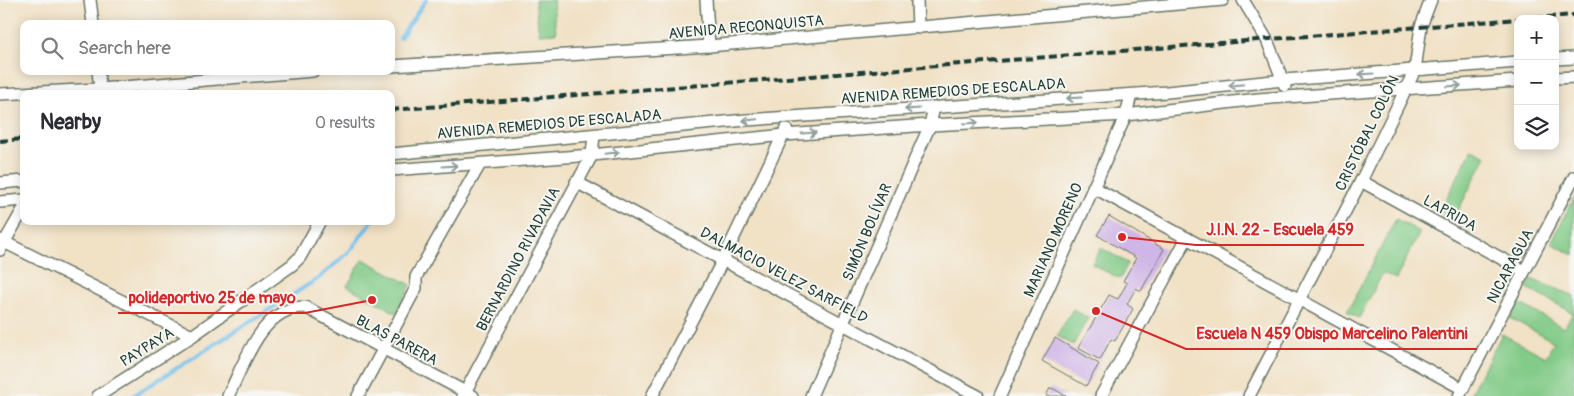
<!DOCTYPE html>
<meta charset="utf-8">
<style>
body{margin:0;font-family:Pangolin,sans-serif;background:#f7f7f7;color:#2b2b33}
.controls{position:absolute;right:15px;top:15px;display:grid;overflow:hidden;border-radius:10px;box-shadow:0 2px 12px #0003}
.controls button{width:45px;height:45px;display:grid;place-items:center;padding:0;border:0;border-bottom:1px solid #e1e1e2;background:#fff;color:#2b2b33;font:25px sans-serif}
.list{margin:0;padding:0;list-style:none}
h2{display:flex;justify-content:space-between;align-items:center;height:65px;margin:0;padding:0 20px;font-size:21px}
h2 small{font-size:16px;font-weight:400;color:#7c7c81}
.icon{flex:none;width:28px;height:28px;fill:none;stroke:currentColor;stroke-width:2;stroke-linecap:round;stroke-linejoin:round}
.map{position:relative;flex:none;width:1574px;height:396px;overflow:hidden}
.search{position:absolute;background:#fff;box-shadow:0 2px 12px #0003;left:20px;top:20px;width:375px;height:55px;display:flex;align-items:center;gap:12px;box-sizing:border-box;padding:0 18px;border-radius:10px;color:#7c7c81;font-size:19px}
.panel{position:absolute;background:#fff;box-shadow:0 2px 12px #0003;left:20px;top:90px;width:375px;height:135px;border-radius:10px}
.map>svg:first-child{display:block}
</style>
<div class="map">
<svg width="1574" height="396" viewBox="0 0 1574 396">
<rect width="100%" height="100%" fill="#f6f6f2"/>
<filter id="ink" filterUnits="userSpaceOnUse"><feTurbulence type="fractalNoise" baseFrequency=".02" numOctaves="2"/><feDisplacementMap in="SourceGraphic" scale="10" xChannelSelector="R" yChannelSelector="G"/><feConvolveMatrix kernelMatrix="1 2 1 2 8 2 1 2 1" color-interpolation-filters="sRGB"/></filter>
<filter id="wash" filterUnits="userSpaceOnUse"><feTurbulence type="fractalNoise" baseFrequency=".0096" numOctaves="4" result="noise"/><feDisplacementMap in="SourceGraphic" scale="20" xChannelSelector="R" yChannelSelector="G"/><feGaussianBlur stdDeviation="1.12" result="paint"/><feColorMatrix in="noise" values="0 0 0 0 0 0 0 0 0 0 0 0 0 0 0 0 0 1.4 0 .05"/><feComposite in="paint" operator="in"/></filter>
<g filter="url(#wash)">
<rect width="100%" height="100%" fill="#f1e1c5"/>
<g fill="#83cb88" stroke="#51845e">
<path d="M 535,0 L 553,0 L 556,33 L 539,34 Z"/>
<path d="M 1472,149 L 1486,156 L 1454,219 L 1440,211 Z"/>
<path d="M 1574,198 L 1574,255 L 1551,243 Z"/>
<path d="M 1396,219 L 1420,232 L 1396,279 L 1383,273 L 1359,318 L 1347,312 Z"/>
<path d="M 1101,248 L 1128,263 L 1120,279 L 1092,264 Z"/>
<path d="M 363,259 L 411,285 L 396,313 L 347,286 Z"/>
<path d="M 1531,279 L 1574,296 L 1574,396 L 1469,396 L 1502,334 L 1546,357 L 1554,342 L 1510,318 L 1519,303 L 1564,328 L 1573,313 L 1527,288 Z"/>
<path d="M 1073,309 L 1088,318 L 1073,345 L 1057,336 Z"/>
</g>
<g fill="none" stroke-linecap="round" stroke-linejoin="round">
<g stroke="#75c1ee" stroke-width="4">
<path d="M 400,38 L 426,0"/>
<path d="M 133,396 L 319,278 L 350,251 L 372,221"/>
</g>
</g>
<g id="blocks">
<g fill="#d0b5e7">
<path d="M 1109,216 L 1164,249 L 1141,291 L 1136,288 L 1127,304 L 1133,309 L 1115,341 L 1111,339 L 1100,360 L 1078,348 L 1109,295 L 1118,299 L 1127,283 L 1123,281 L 1136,258 L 1097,235 Z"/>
<path d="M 1055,338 L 1099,364 L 1086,386 L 1042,361 Z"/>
<path d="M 1050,388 L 1054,389 L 1066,396 L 1046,396 Z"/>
</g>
</g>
</g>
<g filter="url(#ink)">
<use href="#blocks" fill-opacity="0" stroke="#687667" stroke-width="1"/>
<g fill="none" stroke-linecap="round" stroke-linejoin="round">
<g stroke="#687667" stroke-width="14">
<g id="minor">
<path d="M 90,0 L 93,24"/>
<path d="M 706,0 L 709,46"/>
<path d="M 917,0 L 918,28"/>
<path d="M 1243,0 L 1267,40 L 1285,86"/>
<path d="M 1555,59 L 1574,58"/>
<path d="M 391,66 L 709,46 L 1223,0"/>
<path d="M 98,71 L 100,89"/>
<path d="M 1555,78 L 1574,77"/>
<path d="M 0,94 L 100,89 L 313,71"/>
<path d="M 391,154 L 746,120 L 1167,92 L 1284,80 L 1518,62"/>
<path d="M 391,170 L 592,155 L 784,135 L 930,125 L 1126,115 L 1258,99 L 1518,81"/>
<path d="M 1361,181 L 1524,271"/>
<path d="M 576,182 L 978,396"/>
<path d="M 0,183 L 24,181"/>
<path d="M 1093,187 L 1463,389"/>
<path d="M 0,202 L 24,200"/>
<path d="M 0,240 L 192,336"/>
<path d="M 0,250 L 24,208"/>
<path d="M 98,396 L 192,336 L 292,265 L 300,257 L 320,221"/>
<path d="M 228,396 C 244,364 262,306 305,307 L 473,396"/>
<path d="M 358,396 L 416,288 L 416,277 L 480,164"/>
<path d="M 463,396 L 592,155 L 594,135"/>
<path d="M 652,396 L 723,260 L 786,129"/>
<path d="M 811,396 L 930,125 L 934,107"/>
<path d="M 1000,396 L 1126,115 L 1131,95"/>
<path d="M 1101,396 L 1187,238"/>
<path d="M 1249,396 L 1361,181 L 1415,70 L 1421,26 L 1431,0"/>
<path d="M 1459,396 L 1574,177"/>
</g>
</g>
<use href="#minor" stroke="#fff" stroke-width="11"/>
<g stroke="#1f3d34" stroke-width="4" stroke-dasharray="8 4" stroke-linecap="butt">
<path d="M 1523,19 L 1574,15"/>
<path d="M 391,110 L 1518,19"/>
<path d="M 0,141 L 24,139"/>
</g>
</g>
<defs><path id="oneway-shaft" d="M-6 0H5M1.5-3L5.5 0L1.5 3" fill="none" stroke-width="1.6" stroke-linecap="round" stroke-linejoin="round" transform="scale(1.25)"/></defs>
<g stroke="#8f9e9a">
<use href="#oneway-shaft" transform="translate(1366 74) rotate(176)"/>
<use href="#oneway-shaft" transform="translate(1236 85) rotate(174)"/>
<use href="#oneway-shaft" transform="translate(1454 86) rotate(-4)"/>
<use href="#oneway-shaft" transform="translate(1074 98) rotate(177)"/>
<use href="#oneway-shaft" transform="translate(912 109) rotate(176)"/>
<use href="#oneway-shaft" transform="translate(750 120) rotate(175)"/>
<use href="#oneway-shaft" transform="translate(971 123) rotate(-3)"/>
<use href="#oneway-shaft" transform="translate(809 133) rotate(-4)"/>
<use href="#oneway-shaft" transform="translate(612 153) rotate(-6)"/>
<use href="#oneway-shaft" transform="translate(450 166) rotate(-4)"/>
</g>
</g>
<g text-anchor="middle" stroke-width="4" stroke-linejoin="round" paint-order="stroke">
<g font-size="15" fill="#1f3d34" stroke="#f6f6f2">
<text transform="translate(746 27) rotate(-5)" y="5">AVENIDA RECONQUISTA</text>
<text transform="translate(953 91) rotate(-4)" y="5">AVENIDA REMEDIOS DE ESCALADA</text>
<text transform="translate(549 124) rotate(-5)" y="5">AVENIDA REMEDIOS DE ESCALADA</text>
<text transform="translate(1367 133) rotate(-64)" y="5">CRISTÓBAL COLÓN</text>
<text transform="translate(1450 213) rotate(29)" y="5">LAPRIDA</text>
<text transform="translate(867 232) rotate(-67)" y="5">SIMÓN BOLÍVAR</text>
<text transform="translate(1053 240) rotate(-66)" y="5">MARIANO MORENO</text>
<text transform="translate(518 259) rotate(-62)" y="5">BERNARDINO RIVADAVIA</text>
<text transform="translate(1510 266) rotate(-62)" y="5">NICARAGUA</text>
<text transform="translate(784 275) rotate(28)" y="5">DALMACIO VELEZ SARFIELD</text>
<text transform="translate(397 340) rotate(28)" y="5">BLAS PARERA</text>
<text transform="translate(147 347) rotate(-32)" y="5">PAYPAYA</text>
</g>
</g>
<path fill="none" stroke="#d62828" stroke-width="2" d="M1122 237L1196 245H1364M372 300L305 313H118M1096 311L1186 349H1477"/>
<g fill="#d62828" stroke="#f6f6f2" stroke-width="2">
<circle cx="1122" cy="237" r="5"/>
<circle cx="372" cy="300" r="5"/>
<circle cx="1096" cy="311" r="5"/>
</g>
<g font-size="16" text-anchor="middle" font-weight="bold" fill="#d62828" stroke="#f6f6f2" stroke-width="4" stroke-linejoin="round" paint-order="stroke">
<text x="1280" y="235">J.I.N. 22 - Escuela 459</text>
<text x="212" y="303">polideportivo 25 de mayo</text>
<text x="1332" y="339">Escuela N 459 Obispo Marcelino Palentini</text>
</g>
</svg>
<div class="controls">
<button>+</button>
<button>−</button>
<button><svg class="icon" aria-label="layers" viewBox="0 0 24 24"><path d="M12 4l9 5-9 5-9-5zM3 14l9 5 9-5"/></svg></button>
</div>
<div class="search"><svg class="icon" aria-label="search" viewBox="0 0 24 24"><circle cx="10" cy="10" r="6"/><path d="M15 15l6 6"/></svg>Search here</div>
<section class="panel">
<h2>Nearby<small>0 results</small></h2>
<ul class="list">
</ul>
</section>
</div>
